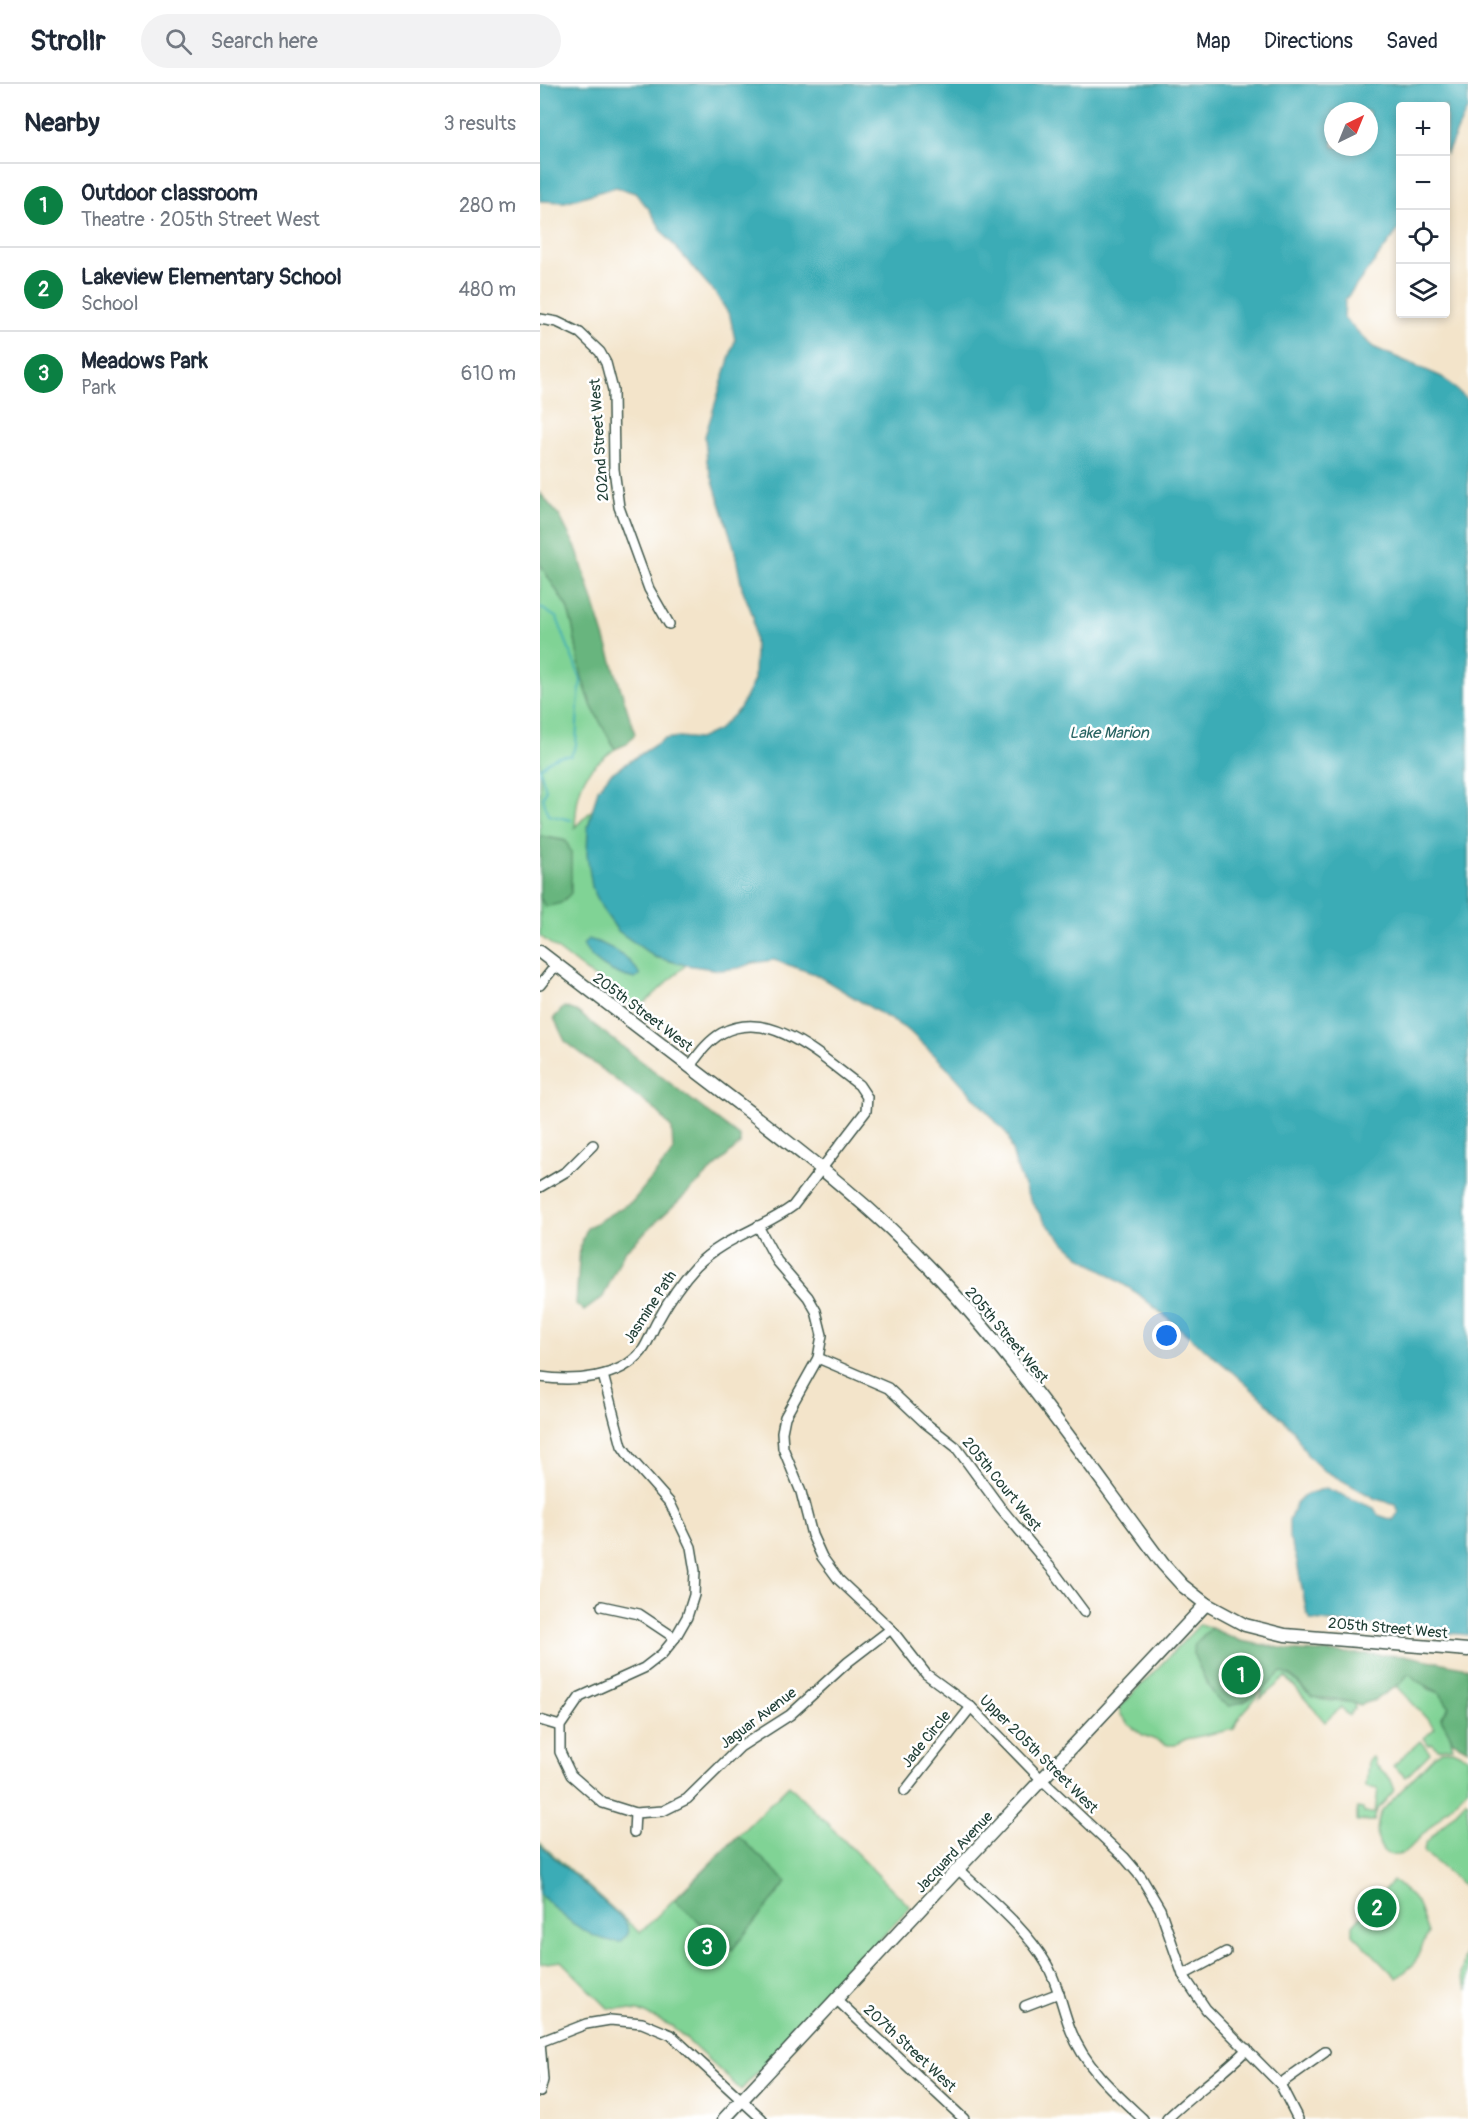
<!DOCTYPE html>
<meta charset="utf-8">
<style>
body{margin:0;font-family:Pangolin,sans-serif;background:#f2f2f3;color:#1f2937}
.controls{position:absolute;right:18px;top:18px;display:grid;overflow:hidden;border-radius:6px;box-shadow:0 3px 9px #0003}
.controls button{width:54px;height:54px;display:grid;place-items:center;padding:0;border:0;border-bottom:2px solid #e0e1e3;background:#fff;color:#1f2937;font:30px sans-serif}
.compass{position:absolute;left:784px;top:18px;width:54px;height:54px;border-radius:50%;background:#fff;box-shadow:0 3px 9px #0003;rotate:43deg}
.you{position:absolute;left:627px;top:1252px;width:21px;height:21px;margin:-15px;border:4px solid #fff;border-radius:50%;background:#1a73e8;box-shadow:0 0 0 9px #1a73e833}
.badge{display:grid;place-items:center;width:39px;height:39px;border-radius:50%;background:#0b8043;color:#fff;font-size:20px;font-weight:700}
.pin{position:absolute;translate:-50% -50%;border:3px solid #fff;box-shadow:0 2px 6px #0006}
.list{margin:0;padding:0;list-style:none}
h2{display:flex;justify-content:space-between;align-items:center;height:78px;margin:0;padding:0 24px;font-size:26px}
h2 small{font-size:20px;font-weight:400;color:#747a83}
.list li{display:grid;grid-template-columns:39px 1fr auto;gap:18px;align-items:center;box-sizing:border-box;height:84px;padding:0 24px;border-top:2px solid #e0e1e3}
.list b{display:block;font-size:22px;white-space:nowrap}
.list p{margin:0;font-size:20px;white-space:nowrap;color:#747a83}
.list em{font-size:20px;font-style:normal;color:#747a83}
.icon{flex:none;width:33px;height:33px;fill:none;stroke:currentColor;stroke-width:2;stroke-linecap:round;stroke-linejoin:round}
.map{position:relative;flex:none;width:928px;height:2035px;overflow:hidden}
header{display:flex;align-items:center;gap:36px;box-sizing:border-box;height:84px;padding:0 30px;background:#fff;border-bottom:2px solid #e0e1e3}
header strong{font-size:28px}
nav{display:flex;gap:33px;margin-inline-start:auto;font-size:21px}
.search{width:420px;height:54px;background:#f2f2f3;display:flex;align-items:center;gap:15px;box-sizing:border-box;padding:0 21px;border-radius:33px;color:#747a83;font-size:22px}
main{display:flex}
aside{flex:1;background:#fff}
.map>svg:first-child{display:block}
</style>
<header>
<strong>Strollr</strong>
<div class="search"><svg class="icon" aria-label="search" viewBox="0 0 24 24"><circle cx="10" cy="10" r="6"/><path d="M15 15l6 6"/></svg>Search here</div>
<nav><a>Map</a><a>Directions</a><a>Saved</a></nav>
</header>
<main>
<aside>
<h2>Nearby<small>3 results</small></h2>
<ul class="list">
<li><span class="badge">1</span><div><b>Outdoor classroom</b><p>Theatre · 205th Street West</p></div><em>280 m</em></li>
<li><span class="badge">2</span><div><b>Lakeview Elementary School</b><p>School</p></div><em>480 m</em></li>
<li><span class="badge">3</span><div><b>Meadows Park</b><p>Park</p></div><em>610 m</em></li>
</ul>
</aside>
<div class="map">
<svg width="928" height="2035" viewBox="0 0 928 2035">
<rect width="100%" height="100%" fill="#fff"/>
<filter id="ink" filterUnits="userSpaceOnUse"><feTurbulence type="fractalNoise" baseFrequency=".0167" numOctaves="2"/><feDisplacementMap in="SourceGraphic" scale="12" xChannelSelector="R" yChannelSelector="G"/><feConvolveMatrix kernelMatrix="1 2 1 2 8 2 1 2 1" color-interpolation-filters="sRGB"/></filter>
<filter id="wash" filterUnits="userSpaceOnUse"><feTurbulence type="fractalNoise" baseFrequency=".008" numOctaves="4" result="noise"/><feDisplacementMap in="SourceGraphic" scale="24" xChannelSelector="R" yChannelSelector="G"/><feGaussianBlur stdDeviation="1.35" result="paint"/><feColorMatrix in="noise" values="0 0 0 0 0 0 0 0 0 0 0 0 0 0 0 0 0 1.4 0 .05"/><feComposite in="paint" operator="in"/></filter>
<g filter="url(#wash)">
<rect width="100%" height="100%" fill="#f3e4ca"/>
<g fill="#80d395" stroke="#508864" stroke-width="1.5">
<path d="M 0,480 L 27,523 L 32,539 L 42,594 L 52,623 L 75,665 C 67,671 59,677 52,684 C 38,698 36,724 35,743 L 53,725 L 48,743 L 79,847 L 115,873 L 146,881 L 97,926 L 0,852 L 0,781 L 23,756 L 0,752 Z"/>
<path d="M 660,1540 L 671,1544 L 655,1560 L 653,1569 L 667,1600 L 678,1616 L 690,1622 L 705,1617 L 721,1607 C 713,1621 699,1628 694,1645 L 646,1655 L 635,1661 L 628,1661 L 603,1651 L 589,1641 L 581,1631 L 580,1623 Z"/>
<path d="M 741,1588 C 754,1589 757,1602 767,1609 C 779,1619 800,1616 814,1619 L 815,1623 L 809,1632 L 801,1623 L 785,1638 L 746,1593 L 720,1615 L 724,1604 Z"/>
<path d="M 869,1588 L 889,1605 L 900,1609 L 909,1623 L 901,1635 L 909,1648 L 913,1663 L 898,1665 L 892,1659 L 889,1661 L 884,1654 L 895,1644 L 857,1602 Z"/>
<path d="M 880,1657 L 890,1669 L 866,1693 L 853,1682 Z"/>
<path d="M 913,1666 L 928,1673 L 928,1704 L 866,1768 C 837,1782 832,1746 842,1727 L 894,1672 L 902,1667 Z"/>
<path d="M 832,1673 L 834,1675 L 835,1681 L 851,1696 L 854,1704 L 853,1708 L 837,1726 L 834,1737 L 817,1737 L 817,1724 L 823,1725 L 824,1729 L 835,1729 L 838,1705 L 826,1703 L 828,1676 Z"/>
<path d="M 249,1701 L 370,1823 L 201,2006 L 132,1942 L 99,1927 L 68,1924 L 21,1877 L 0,1880 L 0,1759 L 100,1849 Z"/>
<path d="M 926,1717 L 928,1718 L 928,1805 L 884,1768 L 885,1760 Z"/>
<path d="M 853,1796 L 877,1818 L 888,1849 L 874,1880 L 857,1894 L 813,1850 L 813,1841 Z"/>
<path d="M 928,1857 L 928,1906 L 921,1890 Z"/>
</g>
<g fill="#68b57e" stroke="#447959" stroke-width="1.5">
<path d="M 0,409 L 20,433 L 37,466 L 95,650 L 87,660 L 75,665 L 52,623 L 42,594 L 32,539 L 27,523 L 0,480 Z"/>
<path d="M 0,752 L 26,757 L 31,768 L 31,809 L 21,819 L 5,823 L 0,813 Z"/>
<path d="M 24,923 L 36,927 L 200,1053 L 200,1060 L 84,1168 L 63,1213 L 44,1227 L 36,1220 L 40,1163 L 47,1144 L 93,1117 L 133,1068 L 132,1045 L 119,1029 L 25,957 L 14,934 Z"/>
<path d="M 671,1544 L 700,1557 L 759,1567 L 868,1572 L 928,1584 L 928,1665 L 913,1657 L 901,1634 L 909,1623 L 900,1609 L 877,1597 L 869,1589 L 861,1599 L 835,1616 L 820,1621 L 809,1617 L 772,1613 L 751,1592 L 741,1588 L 721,1607 L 705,1617 L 690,1622 L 678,1616 L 667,1600 L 653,1569 L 655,1560 Z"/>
<path d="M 198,1752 L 247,1798 L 192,1866 L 134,1816 Z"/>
</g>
<g fill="#3bacb6" stroke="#2d7475" stroke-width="1.5" fill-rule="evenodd">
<path d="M 0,0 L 928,0 L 928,24 L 906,71 L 906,22 L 860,22 L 860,144 L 805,216 L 804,234 L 833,263 L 902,293 L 928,316 L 928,1551 L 771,1536 L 767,1530 L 756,1473 L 749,1454 L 749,1437 L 756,1420 L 765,1411 L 786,1404 L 834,1424 L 838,1431 L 853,1436 L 859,1428 L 855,1420 L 836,1415 L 783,1386 L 768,1372 L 753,1346 L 724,1316 L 690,1286 L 597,1209 L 542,1174 L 525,1159 L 505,1138 L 488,1112 L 476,1082 L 468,1051 L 405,981 L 368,946 L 275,890 L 234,876 L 213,879 L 199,884 L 180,886 L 146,881 L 115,873 L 78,847 L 63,826 L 52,803 L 47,771 L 48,743 L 58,705 L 70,690 L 124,655 L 139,653 L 159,655 L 178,646 L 200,624 L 214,596 L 215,563 L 213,532 L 202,504 L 194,463 L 167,378 L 165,352 L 195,256 L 190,232 L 176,210 L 124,150 L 109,125 L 95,109 L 76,103 L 25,118 L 0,117 ZM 793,27 L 829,27 L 829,63 L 793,63 Z"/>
<path d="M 48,855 C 67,860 91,873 100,891 L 95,895 C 76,891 52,879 43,861 Z"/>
<path d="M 0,1761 L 84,1836 L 87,1841 L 88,1850 L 81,1858 C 50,1858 20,1831 0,1810 Z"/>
</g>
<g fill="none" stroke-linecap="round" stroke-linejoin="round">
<path stroke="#3bacb6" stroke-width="2" d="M 0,523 L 17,534 L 41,596 L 38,621 L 36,661 L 31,672 C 17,671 10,675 0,685 L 6,706 L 3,714 L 8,731 L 31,736"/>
</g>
</g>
<g filter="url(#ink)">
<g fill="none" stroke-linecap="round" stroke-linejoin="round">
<g stroke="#3f564a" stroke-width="12">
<g id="minor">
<path d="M 0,235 L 17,238 L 40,249 L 60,268 L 66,279 L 73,306 L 74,385 L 79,423 L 109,505 L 129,540"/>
<path d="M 0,901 L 16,881"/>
<path d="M 0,1103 L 27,1087 L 53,1061"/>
<path d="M 218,1142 L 237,1177 L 268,1213 L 276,1227 L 282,1251 L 278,1274 L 245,1333 L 242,1348 L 243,1364 L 261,1408 L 272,1451 L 282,1473 L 299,1496 L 351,1545 L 386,1590 L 431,1623 L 502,1696 L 584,1773 L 601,1793 L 620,1825 L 643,1891 L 666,1925 L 740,2000 L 758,2035"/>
<path d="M 278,1274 L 348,1304 L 384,1338 L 416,1363 L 460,1423 L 515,1489 L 544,1528"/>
<path d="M 63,1291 L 82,1362 L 91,1375 L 130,1419 L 151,1463 L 155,1487 L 154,1511 L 147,1533 L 135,1554 L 122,1570 L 104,1584 L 40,1613 L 20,1642 L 20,1668 L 31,1691 L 63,1719 L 95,1729 L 123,1727 L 147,1715 L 200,1663 L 250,1631 L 308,1578 L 351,1545"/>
<path d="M 0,1293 C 33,1298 80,1295 102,1267 C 108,1259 112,1247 117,1238 C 128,1218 140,1199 156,1182 C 183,1154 222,1145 253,1122 L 326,1027 L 327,1013 L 319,1001 C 282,974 231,923 182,949 C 168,957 159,970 150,982"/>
<path d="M 62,1522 L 99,1530 L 135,1554"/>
<path d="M 0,1636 L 20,1642"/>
<path d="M 365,1707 L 431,1623"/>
<path d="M 94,1748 L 95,1729"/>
<path d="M 418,1785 C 449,1815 484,1842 506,1879 C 518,1899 522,1924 531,1947 C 545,1983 575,2009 603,2035"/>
<path d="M 643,1891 L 686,1868"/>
<path d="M 296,1915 L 424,2035"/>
<path d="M 485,1922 L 519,1909"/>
<path d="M 0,1958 L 46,1940 L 70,1936 L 102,1939 L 131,1951 L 222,2035"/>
<path d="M 740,2000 L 785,1968"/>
<path d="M 0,2008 L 3,1996 L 0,1957"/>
<path d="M 627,2035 C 652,2010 682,1991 707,1965"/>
</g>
</g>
<g stroke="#3f564a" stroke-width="15">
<g id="tertiary">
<path d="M 0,868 C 65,918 130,967 195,1017 C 265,1071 333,1123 394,1188 C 479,1278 549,1381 623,1480 L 643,1502 L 666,1520 L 705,1541 L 745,1551 L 928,1566"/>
<path d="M 184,2035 L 666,1520"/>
</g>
</g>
<use href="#minor" stroke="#fff" stroke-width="9"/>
<use href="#tertiary" stroke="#fff" stroke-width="12"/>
</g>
</g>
<g text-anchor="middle" stroke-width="5" stroke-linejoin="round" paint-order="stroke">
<g font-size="15" fill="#1f3d34" stroke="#fff">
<text transform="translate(59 356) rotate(-94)" y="5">202nd Street West</text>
<text transform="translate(103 928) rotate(37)" y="5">205th Street West</text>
<text transform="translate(110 1223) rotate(-57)" y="5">Jasmine Path</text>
<text transform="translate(467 1251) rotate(50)" y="5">205th Street West</text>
<text transform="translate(462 1400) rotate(51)" y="5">205th Court West</text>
<text transform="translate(848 1544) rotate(5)" y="5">205th Street West</text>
<text transform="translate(218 1634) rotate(-37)" y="5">Jaguar Avenue</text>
<text transform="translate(386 1655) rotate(-51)" y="5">Jade Circle</text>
<text transform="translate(499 1670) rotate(45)" y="5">Upper 205th Street West</text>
<text transform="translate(414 1768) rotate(-47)" y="5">Jacquard Avenue</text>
<text transform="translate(370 1964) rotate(43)" y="5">207th Street West</text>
</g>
<g font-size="16" font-style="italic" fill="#296462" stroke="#fff">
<text x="569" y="654">Lake Marion</text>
</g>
</g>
</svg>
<div class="controls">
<button>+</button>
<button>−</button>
<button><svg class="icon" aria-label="locate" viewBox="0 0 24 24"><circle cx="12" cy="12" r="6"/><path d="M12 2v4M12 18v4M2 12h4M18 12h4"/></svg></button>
<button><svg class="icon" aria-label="layers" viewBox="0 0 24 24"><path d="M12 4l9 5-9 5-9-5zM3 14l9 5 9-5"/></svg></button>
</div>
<svg class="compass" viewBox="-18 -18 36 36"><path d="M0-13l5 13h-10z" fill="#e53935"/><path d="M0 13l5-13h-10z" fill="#747a83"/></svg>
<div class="you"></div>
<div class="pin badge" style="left:701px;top:1591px">1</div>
<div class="pin badge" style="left:837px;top:1824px">2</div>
<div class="pin badge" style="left:167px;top:1863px">3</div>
</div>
</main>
